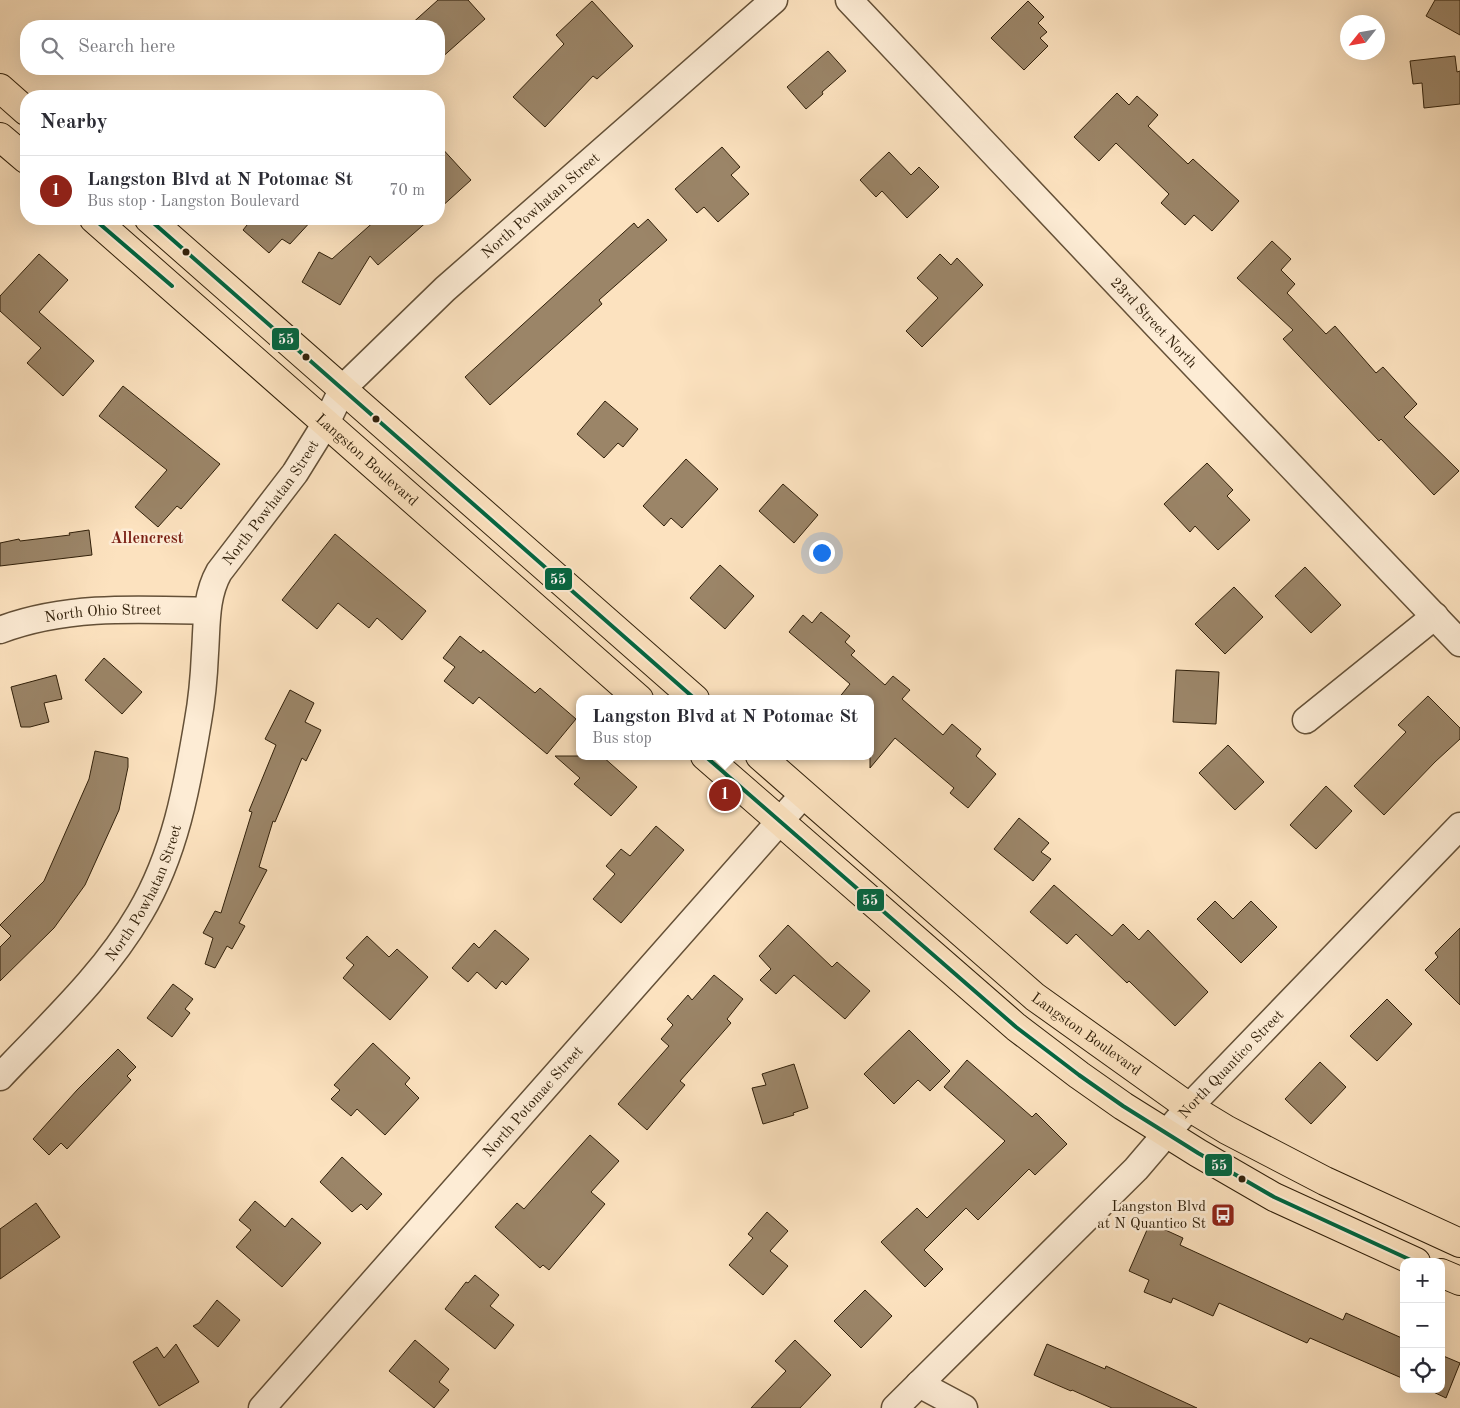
<!DOCTYPE html>
<meta charset="utf-8">
<style>
body{margin:0;font-family:"Old Standard TT",serif;background:#f7f7f7;color:#2b2b33}
.controls{position:absolute;right:15px;bottom:15px;display:grid;overflow:hidden;border-radius:10px;box-shadow:0 5px 20px #0002}
.controls button{width:45px;height:45px;display:grid;place-items:center;padding:0;border:0;border-bottom:1px solid #e1e1e2;background:#fff;color:#2b2b33;font:25px sans-serif}
.compass{position:absolute;left:1340px;top:15px;width:45px;height:45px;border-radius:50%;background:#fff;box-shadow:0 5px 20px #0002;rotate:239deg}
.you{position:absolute;left:821px;top:552px;width:18px;height:18px;margin:-12px;border:4px solid #fff;border-radius:50%;background:#1a73e8;box-shadow:0 0 0 8px #1a73e833}
.badge{display:grid;place-items:center;width:32px;height:32px;border-radius:50%;background:#8f2418;color:#fff;font-size:16px;font-weight:700}
.pin{position:absolute;translate:-50% -50%;border:2px solid #fff;box-shadow:0 1px 5px #0006}
.popup{position:absolute;left:576px;top:695px;width:298px;height:65px;box-sizing:border-box;display:grid;place-content:center;border-radius:10px;background:#fff;filter:drop-shadow(0 1px 4px #0005);font-size:16px;white-space:nowrap;color:#7c7c81}
.popup b{font-size:19px;color:#2b2b33}
.popup::after{content:'';position:absolute;left:50%;top:100%;margin-left:-10px;border:10px solid transparent;border-top-color:#fff}
.list{margin:0;padding:0;list-style:none}
h2{display:flex;justify-content:space-between;align-items:center;height:65px;margin:0;padding:0 20px;font-size:21px}
h2 small{font-size:16px;font-weight:400;color:#7c7c81}
.list li{display:grid;grid-template-columns:32px 1fr auto;gap:15px;align-items:center;box-sizing:border-box;height:70px;padding:0 20px;border-top:1px solid #e1e1e2}
.list b{display:block;font-size:19px;white-space:nowrap}
.list p{margin:0;font-size:16px;white-space:nowrap;color:#7c7c81}
.list em{font-size:16px;font-style:normal;color:#7c7c81}
.icon{flex:none;width:28px;height:28px;fill:none;stroke:currentColor;stroke-width:2;stroke-linecap:round;stroke-linejoin:round}
.map{position:relative;flex:none;width:1460px;height:1408px;overflow:hidden}
.search{position:absolute;background:#fff;box-shadow:0 5px 20px #0002;left:20px;top:20px;width:425px;height:55px;display:flex;align-items:center;gap:12px;box-sizing:border-box;padding:0 18px;border-radius:20px;color:#7c7c81;font-size:19px}
.panel{position:absolute;background:#fff;box-shadow:0 5px 20px #0002;left:20px;top:90px;width:425px;height:135px;border-radius:20px}
.map>svg:first-child{display:block}
</style>
<div class="map">
<svg width="1460" height="1408" viewBox="0 0 1460 1408">
<rect width="100%" height="100%" fill="#fce2bf"/>
<filter id="stains"><feTurbulence type="fractalNoise" baseFrequency=".004" numOctaves="4"/><feColorMatrix values="0 0 0 0 .2 0 0 0 0 .09 0 0 0 0 .02 0 0 0 .5 -.17"/></filter>
<radialGradient id="worn" r=".72"><stop offset=".6" stop-color="#630" stop-opacity="0"/><stop offset="1" stop-color="#630" stop-opacity=".3"/></radialGradient>
<g fill="#9b8568" stroke="#31200a">
<path d="M 438,0 L 468,0 L 485,19 L 439,60 L 439,26 L 409,26 Z"/>
<path d="M 1435,0 L 1460,0 L 1460,35 L 1426,16 Z"/>
<path d="M 592,1 L 633,46 L 597,79 L 593,76 L 545,127 L 513,97 L 564,44 L 556,35 Z"/>
<path d="M 1028,1 L 1044,17 L 1038,23 L 1047,32 L 1040,38 L 1048,46 L 1024,70 L 991,38 Z"/>
<path d="M 828,51 L 846,71 L 822,92 L 823,94 L 806,109 L 787,87 Z"/>
<path d="M 1455,56 L 1457,72 L 1460,71 L 1460,104 L 1424,108 L 1422,83 L 1413,84 L 1410,61 Z"/>
<path d="M 1117,93 L 1129,105 L 1137,96 L 1158,115 L 1148,126 L 1188,164 L 1193,159 L 1239,201 L 1212,231 L 1194,215 L 1185,225 L 1161,203 L 1169,194 L 1116,143 L 1099,161 L 1074,137 Z"/>
<path d="M 439,145 L 471,180 L 439,209 Z"/>
<path d="M 722,147 L 740,167 L 731,175 L 749,194 L 718,222 L 704,207 L 697,213 L 675,189 Z"/>
<path d="M 889,152 L 911,175 L 919,167 L 939,187 L 907,218 L 882,191 L 876,197 L 860,180 Z"/>
<path d="M 249,219 L 313,219 L 290,244 L 282,239 L 269,253 L 243,230 L 251,220 Z"/>
<path d="M 377,219 L 430,219 L 378,265 L 370,256 L 340,305 L 302,282 L 319,252 L 332,259 Z"/>
<path d="M 648,219 L 667,240 L 599,300 L 602,304 L 490,405 L 465,377 L 634,223 L 638,228 Z"/>
<path d="M 1272,241 L 1291,259 L 1281,270 L 1295,284 L 1287,293 L 1326,334 L 1335,326 L 1376,373 L 1383,367 L 1417,404 L 1404,417 L 1459,471 L 1434,495 L 1381,439 L 1379,441 L 1283,339 L 1293,330 L 1237,278 Z"/>
<path d="M 39,254 L 68,280 L 39,312 L 94,361 L 63,396 L 27,363 L 41,348 L 0,311 L 0,296 Z"/>
<path d="M 940,254 L 951,265 L 957,258 L 983,285 L 922,347 L 906,331 L 938,298 L 917,278 Z"/>
<path d="M 123,386 L 220,464 L 181,509 L 177,506 L 158,527 L 135,507 L 167,470 L 99,416 Z"/>
<path d="M 605,401 L 638,429 L 623,447 L 618,443 L 604,458 L 577,434 Z"/>
<path d="M 686,459 L 718,489 L 682,528 L 671,518 L 664,526 L 643,506 Z"/>
<path d="M 1207,463 L 1233,490 L 1227,496 L 1250,520 L 1218,550 L 1195,526 L 1190,532 L 1164,504 Z"/>
<path d="M 783,484 L 818,515 L 794,543 L 759,511 Z"/>
<path d="M 89,530 L 92,555 L 0,566 L 0,543 L 19,539 L 20,541 L 70,535 L 69,533 Z"/>
<path d="M 335,534 L 426,611 L 402,640 L 377,618 L 369,628 L 338,603 L 317,629 L 282,600 Z"/>
<path d="M 720,565 L 754,596 L 725,629 L 690,598 Z"/>
<path d="M 1305,567 L 1341,605 L 1311,633 L 1275,596 Z"/>
<path d="M 1234,587 L 1263,617 L 1225,654 L 1195,624 Z"/>
<path d="M 821,612 L 850,636 L 845,642 L 855,651 L 851,655 L 885,685 L 893,676 L 910,690 L 902,699 L 943,735 L 952,724 L 981,749 L 976,756 L 996,774 L 968,808 L 950,793 L 954,788 L 895,738 L 870,768 L 870,699 L 838,699 L 850,684 L 789,632 L 803,615 L 812,623 Z"/>
<path d="M 460,636 L 481,653 L 483,650 L 535,693 L 540,688 L 576,719 L 547,754 L 479,697 L 473,704 L 444,681 L 455,667 L 443,658 Z"/>
<path d="M 104,658 L 142,692 L 122,714 L 85,680 Z"/>
<path d="M 1176,670 L 1219,672 L 1216,724 L 1173,722 Z"/>
<path d="M 56,675 L 62,699 L 44,703 L 49,722 L 30,727 L 21,727 L 11,687 Z"/>
<path d="M 290,690 L 314,703 L 305,722 L 321,730 L 306,761 L 302,758 L 275,822 L 273,821 L 259,867 L 267,870 L 239,923 L 245,926 L 232,949 L 227,946 L 215,968 L 205,964 L 213,938 L 203,933 L 215,911 L 221,913 L 252,812 L 249,811 L 276,745 L 265,739 Z"/>
<path d="M 1428,696 L 1460,728 L 1460,739 L 1435,762 L 1384,815 L 1354,786 L 1406,732 L 1398,725 Z"/>
<path d="M 1228,745 L 1264,782 L 1235,810 L 1199,773 Z"/>
<path d="M 95,751 L 128,758 L 128,767 L 119,810 L 85,885 L 54,928 L 0,981 L 0,947 L 11,936 L 0,925 L 44,881 L 89,779 Z"/>
<path d="M 555,756 L 602,756 L 637,787 L 611,816 L 574,784 L 580,778 Z"/>
<path d="M 1326,786 L 1352,811 L 1316,849 L 1290,825 Z"/>
<path d="M 1019,818 L 1049,843 L 1041,852 L 1051,859 L 1033,881 L 994,849 Z"/>
<path d="M 656,826 L 684,850 L 621,923 L 593,899 L 615,874 L 606,866 L 621,849 L 630,856 Z"/>
<path d="M 1054,885 L 1112,936 L 1123,924 L 1139,940 L 1148,930 L 1208,992 L 1175,1026 L 1129,981 L 1127,983 L 1076,934 L 1067,944 L 1030,912 Z"/>
<path d="M 1215,901 L 1233,919 L 1251,901 L 1277,927 L 1241,963 L 1197,919 Z"/>
<path d="M 788,925 L 832,967 L 837,962 L 870,991 L 845,1019 L 794,975 L 776,994 L 760,980 L 771,969 L 759,956 Z"/>
<path d="M 1460,928 L 1460,1005 L 1425,970 L 1438,957 L 1435,953 Z"/>
<path d="M 495,930 L 529,959 L 506,985 L 502,981 L 496,989 L 477,972 L 468,982 L 452,968 L 474,943 L 479,948 Z"/>
<path d="M 367,936 L 389,957 L 397,949 L 428,977 L 390,1020 L 343,978 L 354,965 L 346,958 Z"/>
<path d="M 714,975 L 743,999 L 727,1019 L 731,1023 L 680,1081 L 685,1085 L 647,1130 L 618,1104 L 669,1046 L 661,1039 L 673,1025 L 667,1019 L 688,995 L 692,1000 Z"/>
<path d="M 173,984 L 193,999 L 185,1009 L 190,1013 L 172,1037 L 147,1018 Z"/>
<path d="M 1387,999 L 1412,1024 L 1377,1061 L 1350,1036 Z"/>
<path d="M 909,1030 L 950,1071 L 930,1091 L 918,1080 L 894,1104 L 864,1074 Z"/>
<path d="M 373,1043 L 410,1078 L 405,1084 L 419,1098 L 385,1135 L 357,1109 L 351,1116 L 331,1099 L 340,1090 L 334,1085 Z"/>
<path d="M 118,1049 L 136,1067 L 127,1076 L 131,1080 L 67,1149 L 61,1143 L 49,1155 L 33,1139 L 77,1090 Z"/>
<path d="M 967,1060 L 1032,1117 L 1036,1113 L 1067,1144 L 1035,1175 L 1029,1169 L 978,1220 L 966,1208 L 924,1250 L 943,1269 L 925,1287 L 881,1242 L 917,1208 L 927,1218 L 1005,1141 L 944,1087 Z"/>
<path d="M 1320,1062 L 1346,1087 L 1311,1124 L 1285,1099 Z"/>
<path d="M 794,1064 L 808,1108 L 793,1113 L 794,1115 L 763,1124 L 752,1088 L 766,1085 L 762,1074 Z"/>
<path d="M 590,1135 L 619,1161 L 591,1192 L 605,1204 L 549,1270 L 543,1265 L 540,1268 L 495,1227 L 517,1203 L 524,1209 Z"/>
<path d="M 342,1157 L 382,1194 L 367,1210 L 361,1204 L 352,1212 L 320,1182 Z"/>
<path d="M 255,1201 L 285,1227 L 292,1218 L 321,1243 L 282,1287 L 236,1247 L 251,1230 L 239,1220 Z"/>
<path d="M 36,1203 L 60,1237 L 0,1279 L 0,1229 Z"/>
<path d="M 767,1212 L 788,1231 L 770,1251 L 788,1266 L 763,1295 L 729,1265 L 753,1238 L 748,1234 Z"/>
<path d="M 1150,1223 L 1183,1238 L 1180,1245 L 1343,1320 L 1346,1313 L 1404,1339 L 1404,1379 L 1310,1338 L 1307,1343 L 1219,1303 L 1213,1316 L 1173,1298 L 1171,1303 L 1144,1292 L 1149,1280 L 1129,1271 Z"/>
<path d="M 475,1275 L 499,1295 L 490,1306 L 514,1325 L 495,1349 L 445,1309 L 466,1282 L 468,1283 Z"/>
<path d="M 865,1290 L 892,1316 L 861,1348 L 834,1321 Z"/>
<path d="M 217,1300 L 240,1320 L 218,1347 L 193,1326 L 199,1323 Z"/>
<path d="M 415,1340 L 449,1369 L 439,1382 L 449,1390 L 434,1408 L 389,1371 Z"/>
<path d="M 795,1340 L 831,1375 L 800,1408 L 751,1408 L 786,1371 L 775,1361 Z"/>
<path d="M 176,1344 L 199,1382 L 159,1406 L 133,1362 L 157,1347 L 164,1358 Z"/>
<path d="M 1047,1344 L 1105,1369 L 1106,1366 L 1197,1408 L 1112,1408 L 1072,1390 L 1071,1391 L 1034,1375 Z"/>
<path d="M 1441,1355 L 1460,1363 L 1446,1398 L 1427,1389 L 1441,1389 Z"/>
</g>
<g fill="none" stroke-linecap="round" stroke-linejoin="round">
<g stroke="#645037" stroke-width="29">
<g id="street">
<path id="s1" d="M 849,0 L 1161,330 L 1460,643"/>
<path id="s2" d="M 0,630 C 66,605 138,609 207,611"/>
<path d="M 1306,720 L 1435,616"/>
<path id="s3" d="M 0,1077 C 49,1025 104,975 140,913 C 175,854 187,787 198,721 C 202,699 204,676 205,653 C 207,626 205,597 219,572 L 295,473 L 326,423 L 343,388 L 445,289 L 774,0"/>
<path d="M 919,1384 L 964,1408"/>
<path id="s4" d="M 262,1408 L 803,795"/>
<path id="s5" d="M 895,1408 L 1136,1169 L 1189,1107 L 1460,826"/>
</g>
</g>
<g stroke="#31200a" stroke-width="30">
<g id="primary">
<path d="M 0,88 L 26,111"/>
<path d="M 0,137 L 26,159"/>
<path id="s6" d="M 94,219 L 639,699"/>
<path d="M 149,219 L 695,699"/>
<path d="M 705,756 L 1016,1027 L 1079,1075 L 1123,1106 L 1198,1153 L 1274,1197 L 1416,1262"/>
<path id="s7" d="M 760,756 L 1035,997 L 1189,1107 L 1227,1130 L 1325,1181 L 1460,1243"/>
<path d="M 1441,1273 L 1460,1281"/>
</g>
</g>
<use href="#street" stroke="#fdecd5" stroke-width="26"/>
<use href="#primary" stroke="#fce2bf" stroke-width="28"/>
<g stroke="#fdecd5" stroke-width="8">
<g id="bus-1">
<path d="M 94,219 L 172,286"/>
<path d="M 149,219 L 695,699"/>
<path d="M 705,756 L 1016,1027 L 1079,1075 L 1123,1106 L 1198,1153 L 1274,1197 L 1415,1262"/>
</g>
</g>
<use href="#bus-1" stroke="#006641" stroke-width="4"/>
</g>
<defs>
<g id="bus-square" transform="scale(1.25)"><rect x="-9" y="-9" width="18" height="18" rx="4" fill="#8f2418" stroke="#fdecd5"/><path d="M-5-6H5V4H4V6H2V4H-2V6H-4V4H-5ZM-3.5-4V0h7V-4ZM-3.5 1.2v1.5H-2V1.2ZM2 1.2v1.5H3.5V1.2Z" fill="#fff"/></g>
</defs>
<g fill-rule="evenodd">
<use href="#bus-square" x="1223" y="1215"/>
</g>
<g fill="#31200a" stroke="#fdecd5" stroke-width="2">
<circle cx="186" cy="252" r="4.5"/>
<circle cx="306" cy="357" r="4.5"/>
<circle cx="376" cy="419" r="4.5"/>
<circle cx="1242" cy="1179" r="4.5"/>
</g>
<g text-anchor="middle" stroke-width="5" stroke-linejoin="round" paint-order="stroke">
<g font-size="15" fill="#31200a" stroke="#fdecd5">
<text dy="5" stroke="none"><textPath href="#s3" startOffset="1061">North Powhatan Street</textPath></text>
<text dy="5" stroke="none"><textPath href="#s1" startOffset="444">23rd Street North</textPath></text>
<text dy="5" stroke="none"><textPath href="#s6" startOffset="364">Langston Boulevard</textPath></text>
<text dy="5" stroke="none"><textPath href="#s3" startOffset="656">North Powhatan Street</textPath></text>
<text dy="5" stroke="none"><textPath href="#s2" startOffset="105">North Ohio Street</textPath></text>
<text dy="5" stroke="none"><textPath href="#s3" startOffset="236">North Powhatan Street</textPath></text>
<text dy="5" stroke="none"><textPath href="#s7" startOffset="429">Langston Boulevard</textPath></text>
<text dy="5" stroke="none"><textPath href="#s5" startOffset="481">North Quantico Street</textPath></text>
<text dy="5" stroke="none"><textPath href="#s4" startOffset="409">North Potomac Street</textPath></text>
</g>
<g font-size="15" fill="#31200a" stroke="#fdecd5" text-anchor="end">
<text x="1206" y="1211">Langston Blvd<tspan x="1206" dy="17">at N Quantico St</tspan></text>
</g>
<g font-size="16" font-weight="bold" fill="#7a1f14" stroke="#fdecd5">
<text x="147" y="543">Allencrest</text>
</g>
</g>
<g stroke="#fdecd5" stroke-width="2">
<rect x="271" y="327" width="29" height="24" rx="5" fill="#006641"/>
<rect x="544" y="567" width="29" height="24" rx="5" fill="#006641"/>
<rect x="856" y="888" width="29" height="24" rx="5" fill="#006641"/>
<rect x="1204" y="1153" width="29" height="24" rx="5" fill="#006641"/>
</g>
<g font-size="14" text-anchor="middle" font-weight="bold" fill="#fff">
<text x="286" y="344">55</text>
<text x="558" y="584">55</text>
<text x="870" y="905">55</text>
<text x="1219" y="1170">55</text>
</g>
<rect width="100%" height="100%" filter="url(#stains)"/>
<rect width="100%" height="100%" fill="url(#worn)"/>
</svg>
<div class="controls">
<button>+</button>
<button>−</button>
<button><svg class="icon" aria-label="locate" viewBox="0 0 24 24"><circle cx="12" cy="12" r="6"/><path d="M12 2v4M12 18v4M2 12h4M18 12h4"/></svg></button>
</div>
<svg class="compass" viewBox="-18 -18 36 36"><path d="M0-13l5 13h-10z" fill="#e53935"/><path d="M0 13l5-13h-10z" fill="#7c7c81"/></svg>
<div class="you"></div>
<div class="pin badge" style="left:725px;top:795px">1</div>
<div class="popup"><b>Langston Blvd at N Potomac St</b>Bus stop</div>
<div class="search"><svg class="icon" aria-label="search" viewBox="0 0 24 24"><circle cx="10" cy="10" r="6"/><path d="M15 15l6 6"/></svg>Search here</div>
<section class="panel">
<h2>Nearby<small></small></h2>
<ul class="list">
<li><span class="badge">1</span><div><b>Langston Blvd at N Potomac St</b><p>Bus stop · Langston Boulevard</p></div><em>70 m</em></li>
</ul>
</section>
</div>
